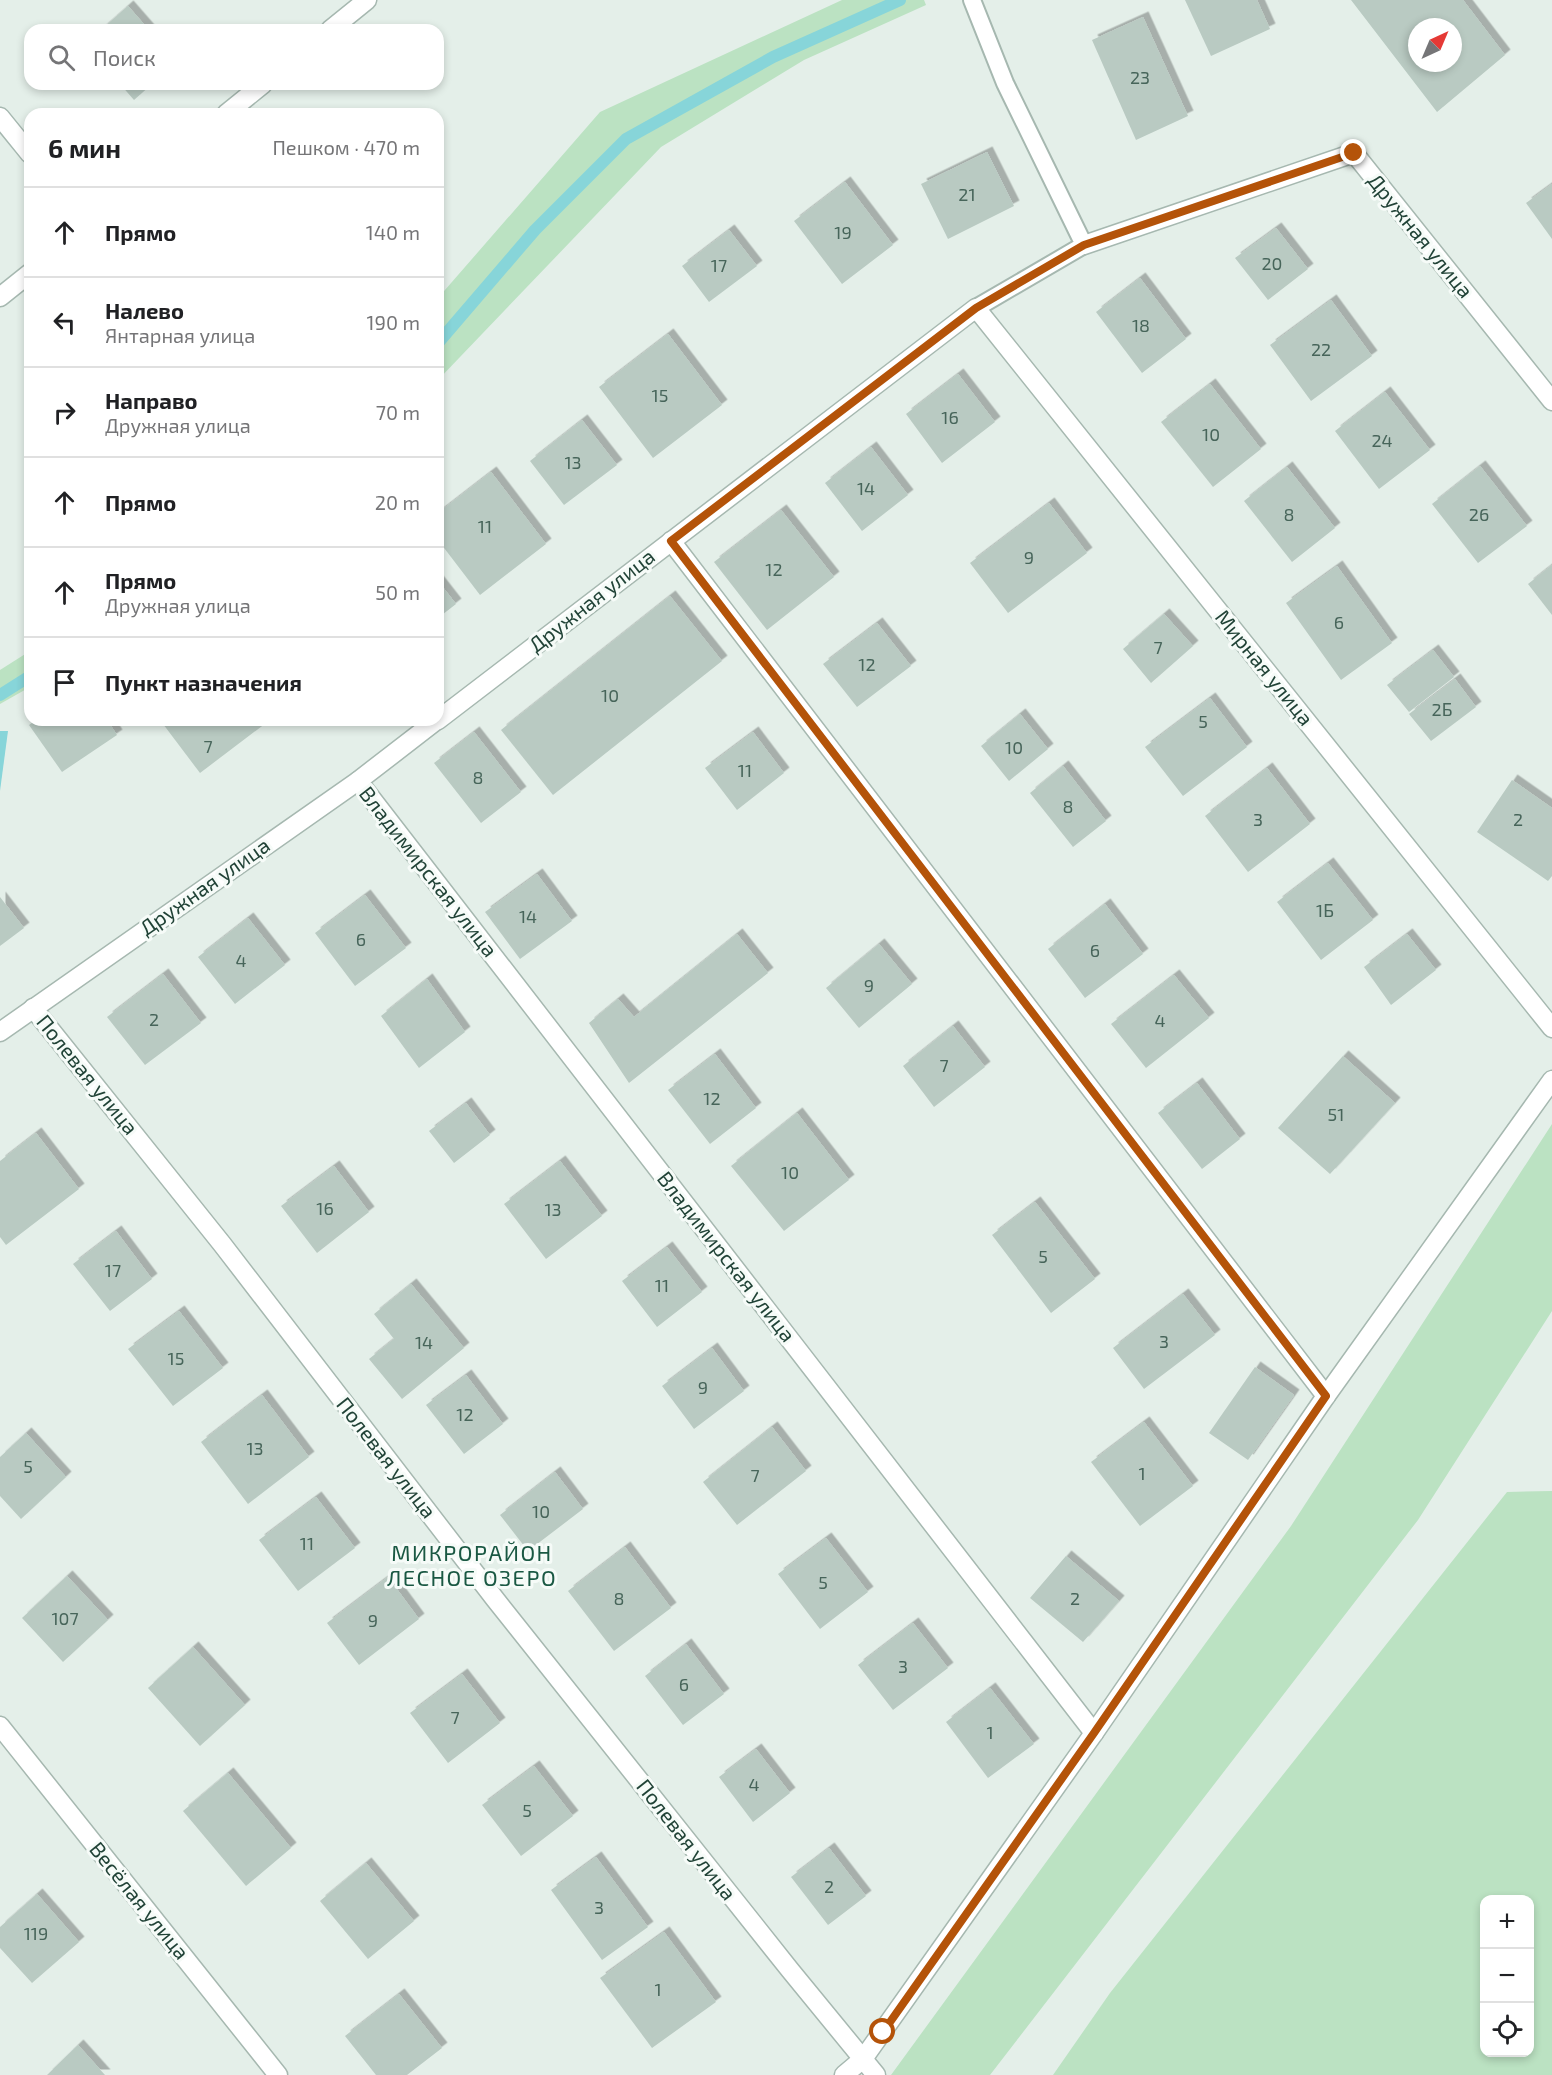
<!DOCTYPE html>
<html lang="ru">
<meta charset="utf-8">
<style>
body{margin:0;font-family:"Exo 2",sans-serif;background:#f2f2f2;color:#202124}
.controls{position:absolute;right:18px;bottom:18px;display:grid;overflow:hidden;border-radius:12px;box-shadow:0 3px 9px #0003}
.controls button{width:54px;height:54px;display:grid;place-items:center;padding:0;border:0;border-bottom:2px solid #e0e0e0;background:#fff;color:#202124;font:30px sans-serif}
.compass{position:absolute;left:1408px;top:18px;width:54px;height:54px;border-radius:50%;background:#fff;box-shadow:0 3px 9px #0003;rotate:44deg}
.stop{position:absolute;width:18px;height:18px;margin:-14px;border:4px solid #b45309;border-radius:50%;background:#fff}
.stop.end{background:#b45309;border-color:#fff;box-shadow:0 2px 6px #0008}
.list{margin:0;padding:0;list-style:none}
h2{display:flex;justify-content:space-between;align-items:center;height:78px;margin:0;padding:0 24px;font-size:26px}
h2 small{font-size:20px;font-weight:400;color:#757577}
.list li{display:grid;grid-template-columns:39px 1fr auto;gap:18px;align-items:center;box-sizing:border-box;height:90px;padding:0 24px;border-top:2px solid #e0e0e0}
.list b{display:block;font-size:22px;white-space:nowrap}
.list p{margin:0;font-size:20px;white-space:nowrap;color:#757577}
.list em{font-size:20px;font-style:normal;color:#757577}
.icon{flex:none;width:33px;height:33px;fill:none;stroke:currentColor;stroke-width:2;stroke-linecap:round;stroke-linejoin:round}
.map{position:relative;flex:none;width:1552px;height:2075px;overflow:hidden}
.search{position:absolute;background:#fff;box-shadow:0 3px 9px #0003;left:24px;top:24px;width:420px;height:66px;display:flex;align-items:center;gap:15px;box-sizing:border-box;padding:0 21px;border-radius:18px;color:#757577;font-size:22px}
.panel{position:absolute;background:#fff;box-shadow:0 3px 9px #0003;left:24px;top:108px;width:420px;height:618px;border-radius:18px}
.map>svg:first-child{display:block}
</style>
<div class="map">
<svg width="1552" height="2075" viewBox="0 0 1552 2075">
<defs>
<filter id="shadow"><feDropShadow dx="5.5" dy="-5.5" stdDeviation="0" flood-color="#0004"/></filter>
</defs>
<rect width="100%" height="100%" fill="#e4efe9"/>
<g fill="#bbe2c2" fill-rule="evenodd">
<path d="M 842,0 L 924,0 L 926,5 L 804,60 L 661,147 L 438,380 L 438,298 L 600,112 Z"/>
<path d="M 30,651 L 30,687 L 0,704 L 0,670 Z"/>
<path d="M 1552,1124 L 1552,1311 L 1418,1520 L 990,2075 L 891,2075 L 1291,1526 Z"/>
<path d="M 1552,1491 L 1552,2075 L 1053,2075 L 1110,1993 L 1507,1492 ZM 1484,1900 L 1530,1900 L 1530,2052 L 1484,2052 Z"/>
</g>
<path fill="#87d5d9" d="M 0,731 L 8,731 L 0,791 Z"/>
<g fill="none" stroke-linecap="round" stroke-linejoin="round">
<g stroke="#87d5d9" stroke-width="12">
<path d="M 438,343 L 535,230 L 626,139 L 773,57 L 900,0"/>
<path d="M 0,695 L 30,676"/>
</g>
</g>
<g fill="#b9cac2" fill-rule="evenodd" filter="url(#shadow)">
<path d="M 1185,0 L 1257,0 L 1270,29 L 1211,56 Z"/>
<path d="M 1351,0 L 1463,0 L 1505,55 L 1437,112 ZM 1417,27 L 1453,27 L 1453,63 L 1417,63 Z"/>
<path d="M 128,6 L 149,30 L 101,30 Z"/>
<path d="M 1143,17 L 1188,116 L 1136,140 L 1092,40 Z"/>
<path d="M 120,84 L 152,84 L 134,100 Z"/>
<path d="M 987,152 L 1014,206 L 948,239 L 921,184 Z"/>
<path d="M 845,182 L 893,245 L 842,284 L 794,221 Z"/>
<path d="M 1552,184 L 1552,239 L 1526,203 Z"/>
<path d="M 1276,228 L 1308,269 L 1268,300 L 1235,258 Z"/>
<path d="M 729,230 L 757,266 L 709,302 L 682,266 Z"/>
<path d="M 1140,278 L 1186,339 L 1142,373 L 1096,312 Z"/>
<path d="M 1331,300 L 1372,356 L 1311,401 L 1270,345 Z"/>
<path d="M 668,334 L 722,405 L 653,458 L 599,387 Z"/>
<path d="M 958,374 L 995,422 L 942,463 L 906,414 Z"/>
<path d="M 1210,384 L 1261,449 L 1213,487 L 1161,422 Z"/>
<path d="M 1385,392 L 1430,450 L 1379,489 L 1335,431 Z"/>
<path d="M 582,420 L 617,465 L 564,505 L 530,461 Z"/>
<path d="M 871,447 L 908,495 L 862,531 L 825,483 Z"/>
<path d="M 1480,466 L 1527,526 L 1478,563 L 1432,504 Z"/>
<path d="M 1287,467 L 1335,528 L 1292,562 L 1244,501 Z"/>
<path d="M 491,472 L 546,544 L 480,595 L 438,540 L 438,513 Z"/>
<path d="M 1049,503 L 1087,553 L 1008,613 L 970,563 Z"/>
<path d="M 781,510 L 834,577 L 767,630 L 714,562 Z"/>
<path d="M 1552,565 L 1552,615 L 1528,584 Z"/>
<path d="M 1337,566 L 1392,643 L 1341,680 L 1286,603 Z"/>
<path d="M 438,581 L 456,604 L 438,618 Z"/>
<path d="M 670,596 L 722,661 L 553,795 L 501,730 Z"/>
<path d="M 1164,614 L 1193,646 L 1151,683 L 1123,649 Z"/>
<path d="M 877,623 L 911,666 L 857,707 L 823,664 Z"/>
<path d="M 1433,650 L 1454,677 L 1409,712 L 1387,685 Z"/>
<path d="M 1455,679 L 1476,707 L 1431,741 L 1409,714 Z"/>
<path d="M 1210,698 L 1247,747 L 1183,796 L 1145,747 Z"/>
<path d="M 1020,714 L 1048,749 L 1009,781 L 981,746 Z"/>
<path d="M 36,720 L 107,720 L 117,735 L 62,772 L 29,725 Z"/>
<path d="M 160,720 L 270,720 L 200,773 Z"/>
<path d="M 474,732 L 521,792 L 481,823 L 434,763 Z"/>
<path d="M 753,732 L 784,773 L 737,810 L 705,768 Z"/>
<path d="M 1063,766 L 1106,821 L 1073,847 L 1030,793 Z"/>
<path d="M 1267,768 L 1310,824 L 1248,872 L 1205,816 Z"/>
<path d="M 1512,780 L 1552,808 L 1552,876 L 1548,881 L 1477,832 Z"/>
<path d="M 1328,863 L 1373,920 L 1321,960 L 1277,902 Z"/>
<path d="M 537,874 L 572,921 L 520,959 L 485,912 Z"/>
<path d="M 365,895 L 406,948 L 355,986 L 315,933 Z"/>
<path d="M 0,897 L 24,928 L 0,946 Z"/>
<path d="M 1105,904 L 1143,954 L 1085,998 L 1048,949 Z"/>
<path d="M 248,918 L 285,965 L 235,1004 L 198,957 Z"/>
<path d="M 737,934 L 768,973 L 629,1083 L 589,1023 L 618,999 L 634,1017 Z"/>
<path d="M 1407,934 L 1436,970 L 1391,1005 L 1364,967 Z"/>
<path d="M 879,944 L 912,984 L 859,1028 L 826,988 Z"/>
<path d="M 163,974 L 201,1023 L 145,1065 L 107,1017 Z"/>
<path d="M 1174,975 L 1209,1018 L 1146,1068 L 1111,1024 Z"/>
<path d="M 427,979 L 465,1032 L 419,1068 L 381,1016 Z"/>
<path d="M 953,1026 L 985,1067 L 934,1107 L 903,1066 Z"/>
<path d="M 715,1054 L 756,1108 L 710,1144 L 668,1090 Z"/>
<path d="M 1343,1056 L 1395,1103 L 1330,1174 L 1278,1128 Z"/>
<path d="M 1197,1083 L 1240,1139 L 1202,1169 L 1158,1113 Z"/>
<path d="M 466,1103 L 490,1135 L 454,1163 L 429,1131 Z"/>
<path d="M 797,1113 L 849,1180 L 784,1231 L 731,1166 Z"/>
<path d="M 36,1133 L 79,1189 L 6,1245 L 0,1237 L 0,1161 Z"/>
<path d="M 560,1161 L 602,1216 L 546,1259 L 504,1204 Z"/>
<path d="M 334,1166 L 369,1212 L 317,1253 L 281,1206 Z"/>
<path d="M 1035,1202 L 1095,1279 L 1051,1313 L 992,1235 Z"/>
<path d="M 116,1231 L 152,1279 L 110,1311 L 73,1264 Z"/>
<path d="M 667,1247 L 702,1292 L 657,1327 L 622,1281 Z"/>
<path d="M 411,1284 L 464,1348 L 402,1399 L 369,1359 L 394,1339 L 374,1314 Z"/>
<path d="M 1183,1294 L 1215,1335 L 1144,1389 L 1113,1348 Z"/>
<path d="M 179,1311 L 223,1368 L 173,1406 L 128,1349 Z"/>
<path d="M 712,1348 L 744,1391 L 694,1429 L 662,1386 Z"/>
<path d="M 1255,1367 L 1294,1395 L 1248,1460 L 1209,1433 Z"/>
<path d="M 466,1375 L 503,1424 L 464,1454 L 426,1405 Z"/>
<path d="M 262,1395 L 309,1457 L 248,1504 L 201,1442 Z"/>
<path d="M 1144,1422 L 1193,1486 L 1140,1526 L 1091,1462 Z"/>
<path d="M 772,1427 L 806,1471 L 737,1525 L 703,1482 Z"/>
<path d="M 26,1433 L 66,1477 L 21,1519 L 0,1496 L 0,1457 Z"/>
<path d="M 555,1472 L 583,1509 L 528,1551 L 500,1515 Z"/>
<path d="M 316,1497 L 355,1548 L 298,1591 L 259,1540 Z"/>
<path d="M 826,1538 L 868,1592 L 820,1629 L 778,1574 Z"/>
<path d="M 625,1547 L 671,1608 L 614,1651 L 568,1591 Z"/>
<path d="M 1066,1556 L 1119,1601 L 1083,1642 L 1030,1598 Z"/>
<path d="M 67,1576 L 108,1620 L 63,1662 L 22,1618 Z"/>
<path d="M 388,1577 L 419,1619 L 359,1665 L 327,1623 Z"/>
<path d="M 913,1623 L 948,1668 L 893,1710 L 858,1665 Z"/>
<path d="M 686,1644 L 724,1694 L 683,1725 L 645,1676 Z"/>
<path d="M 193,1647 L 245,1705 L 200,1746 L 148,1688 Z"/>
<path d="M 462,1674 L 500,1723 L 448,1763 L 410,1713 Z"/>
<path d="M 990,1688 L 1034,1744 L 988,1778 L 946,1722 Z"/>
<path d="M 756,1749 L 790,1793 L 753,1822 L 719,1777 Z"/>
<path d="M 534,1766 L 573,1816 L 521,1856 L 482,1805 Z"/>
<path d="M 228,1773 L 291,1848 L 246,1886 L 183,1811 Z"/>
<path d="M 829,1848 L 866,1896 L 828,1925 L 791,1877 Z"/>
<path d="M 596,1857 L 648,1927 L 602,1960 L 551,1890 Z"/>
<path d="M 366,1863 L 414,1921 L 368,1959 L 320,1901 Z"/>
<path d="M 37,1894 L 79,1942 L 32,1983 L 0,1948 L 0,1927 Z"/>
<path d="M 664,1932 L 716,2002 L 652,2048 L 600,1978 Z"/>
<path d="M 399,1994 L 442,2048 L 407,2075 L 376,2075 L 345,2036 Z"/>
<path d="M 78,2045 L 105,2075 L 47,2075 Z"/>
</g>
<g fill="none" stroke-linecap="round" stroke-linejoin="round">
<g stroke="#a6b8b0" stroke-width="20">
<path id="lane" d="M 972,0 L 1005,83 L 1084,245 L 976,308"/>
</g>
<g stroke="#a6b8b0" stroke-width="21">
<g id="street">
<path d="M 330,30 L 367,0"/>
<path d="M 226,114 L 263,84"/>
<path d="M 0,117 L 30,154"/>
<path d="M 1084,245 L 1354,153 L 1552,401"/>
<path d="M 0,297 L 30,273"/>
<path d="M 671,541 L 1326,1396"/>
<path d="M 438,720 L 976,308 L 1552,1028"/>
<path d="M 358,781 L 1094,1733"/>
<path d="M 33,1008 L 222,1244 L 495,1599 L 790,1970 L 876,2075"/>
<path d="M 0,1032 L 358,781 L 437,720"/>
<path d="M 0,1726 L 278,2075"/>
<path d="M 844,2075 L 863,2059 L 1094,1733 L 1326,1396 L 1552,1080"/>
</g>
</g>
<use href="#lane" stroke="#fff" stroke-width="16"/>
<use href="#street" stroke="#fff" stroke-width="18"/>
</g>
<g fill="none" stroke-linecap="round" stroke-linejoin="round">
<path stroke="#b45309" stroke-width="8" d="M 883,2032 L 1094,1733 L 1326,1396 L 671,541 L 976,308 L 1084,245 L 1354,153"/>
</g>
<g text-anchor="middle" stroke-width="6" stroke-linejoin="round" paint-order="stroke">
<g font-size="18" fill="#47655a">
<text x="1140" y="84">23</text>
<text x="967" y="201">21</text>
<text x="843" y="239">19</text>
<text x="1272" y="270">20</text>
<text x="719" y="272">17</text>
<text x="1141" y="332">18</text>
<text x="1321" y="356">22</text>
<text x="660" y="402">15</text>
<text x="950" y="424">16</text>
<text x="1211" y="441">10</text>
<text x="1382" y="447">24</text>
<text x="573" y="469">13</text>
<text x="866" y="495">14</text>
<text x="1289" y="521">8</text>
<text x="1479" y="521">26</text>
<text x="485" y="533">11</text>
<text x="1029" y="564">9</text>
<text x="774" y="576">12</text>
<text x="1339" y="629">6</text>
<text x="1158" y="654">7</text>
<text x="867" y="671">12</text>
<text x="610" y="702">10</text>
<text x="1442" y="716">2Б</text>
<text x="1203" y="728">5</text>
<text x="208" y="753">7</text>
<text x="1014" y="754">10</text>
<text x="745" y="777">11</text>
<text x="478" y="784">8</text>
<text x="1068" y="813">8</text>
<text x="1258" y="826">3</text>
<text x="1518" y="826">2</text>
<text x="1325" y="917">1Б</text>
<text x="528" y="923">14</text>
<text x="361" y="946">6</text>
<text x="1095" y="957">6</text>
<text x="241" y="967">4</text>
<text x="869" y="992">9</text>
<text x="154" y="1026">2</text>
<text x="1160" y="1027">4</text>
<text x="944" y="1072">7</text>
<text x="712" y="1105">12</text>
<text x="1336" y="1121">51</text>
<text x="790" y="1179">10</text>
<text x="325" y="1215">16</text>
<text x="553" y="1216">13</text>
<text x="1043" y="1263">5</text>
<text x="113" y="1277">17</text>
<text x="662" y="1292">11</text>
<text x="1164" y="1348">3</text>
<text x="424" y="1349">14</text>
<text x="176" y="1365">15</text>
<text x="703" y="1394">9</text>
<text x="465" y="1421">12</text>
<text x="255" y="1455">13</text>
<text x="28" y="1473">5</text>
<text x="1142" y="1480">1</text>
<text x="755" y="1482">7</text>
<text x="541" y="1518">10</text>
<text x="307" y="1550">11</text>
<text x="823" y="1589">5</text>
<text x="619" y="1605">8</text>
<text x="1075" y="1605">2</text>
<text x="65" y="1625">107</text>
<text x="373" y="1627">9</text>
<text x="903" y="1673">3</text>
<text x="684" y="1691">6</text>
<text x="455" y="1724">7</text>
<text x="990" y="1739">1</text>
<text x="754" y="1791">4</text>
<text x="527" y="1817">5</text>
<text x="829" y="1893">2</text>
<text x="599" y="1914">3</text>
<text x="36" y="1940">119</text>
<text x="658" y="1996">1</text>
</g>
<g font-size="21" fill="#214337" stroke="#f6fbf8">
<text transform="translate(1420 236) rotate(51)" y="7">Дружная улица</text>
<text transform="translate(592 601) rotate(-38)" y="7">Дружная улица</text>
<text transform="translate(1264 668) rotate(51)" y="7">Мирная улица</text>
<text transform="translate(428 872) rotate(52)" y="7">Владимирская улица</text>
<text transform="translate(205 887) rotate(-35)" y="7">Дружная улица</text>
<text transform="translate(87 1075) rotate(51)" y="7">Полевая улица</text>
<text transform="translate(726 1257) rotate(52)" y="7">Владимирская улица</text>
<text transform="translate(386 1458) rotate(52)" y="7">Полевая улица</text>
<text transform="translate(686 1840) rotate(52)" y="7">Полевая улица</text>
<text transform="translate(139 1901) rotate(51)" y="7">Весёлая улица</text>
</g>
<g font-size="22" letter-spacing="1.5" fill="#1a5843" stroke="#f6fbf8">
<text x="472" y="1561">МИКРОРАЙОН<tspan x="472" dy="25">ЛЕСНОЕ ОЗЕРО</tspan></text>
</g>
</g>
</svg>
<div class="controls">
<button>+</button>
<button>−</button>
<button><svg class="icon" aria-label="locate" viewBox="0 0 24 24"><circle cx="12" cy="12" r="6"/><path d="M12 2v4M12 18v4M2 12h4M18 12h4"/></svg></button>
</div>
<svg class="compass" viewBox="-18 -18 36 36"><path d="M0-13l5 13h-10z" fill="#e53935"/><path d="M0 13l5-13h-10z" fill="#757577"/></svg>
<div class="stop" style="left:883px;top:2032px"></div>
<div class="stop end" style="left:1354px;top:153px"></div>
<div class="search"><svg class="icon" aria-label="search" viewBox="0 0 24 24"><circle cx="10" cy="10" r="6"/><path d="M15 15l6 6"/></svg>Поиск</div>
<section class="panel">
<h2>6 мин<small>Пешком · 470 m</small></h2>
<ul class="list">
<li><svg class="icon" aria-label="ahead" viewBox="0 0 24 24"><path d="M12 20V5M6 11l6-6 6 6"/></svg><div><b>Прямо</b></div><em>140 m</em></li>
<li><svg class="icon" aria-label="left" viewBox="0 0 24 24"><path d="M17 20v-9H6M10 6l-5 5 5 5"/></svg><div><b>Налево</b><p>Янтарная улица</p></div><em>190 m</em></li>
<li><svg class="icon" aria-label="right" viewBox="0 0 24 24"><path d="M7 20v-9h11M14 6l5 5-5 5"/></svg><div><b>Направо</b><p>Дружная улица</p></div><em>70 m</em></li>
<li><svg class="icon" aria-label="ahead" viewBox="0 0 24 24"><path d="M12 20V5M6 11l6-6 6 6"/></svg><div><b>Прямо</b></div><em>20 m</em></li>
<li><svg class="icon" aria-label="ahead" viewBox="0 0 24 24"><path d="M12 20V5M6 11l6-6 6 6"/></svg><div><b>Прямо</b><p>Дружная улица</p></div><em>50 m</em></li>
<li><svg class="icon" aria-label="arrive" viewBox="0 0 24 24"><path d="M6 21V4h12l-3 4 3 4H6"/></svg><div><b>Пункт назначения</b></div></li>
</ul>
</section>
</div>
